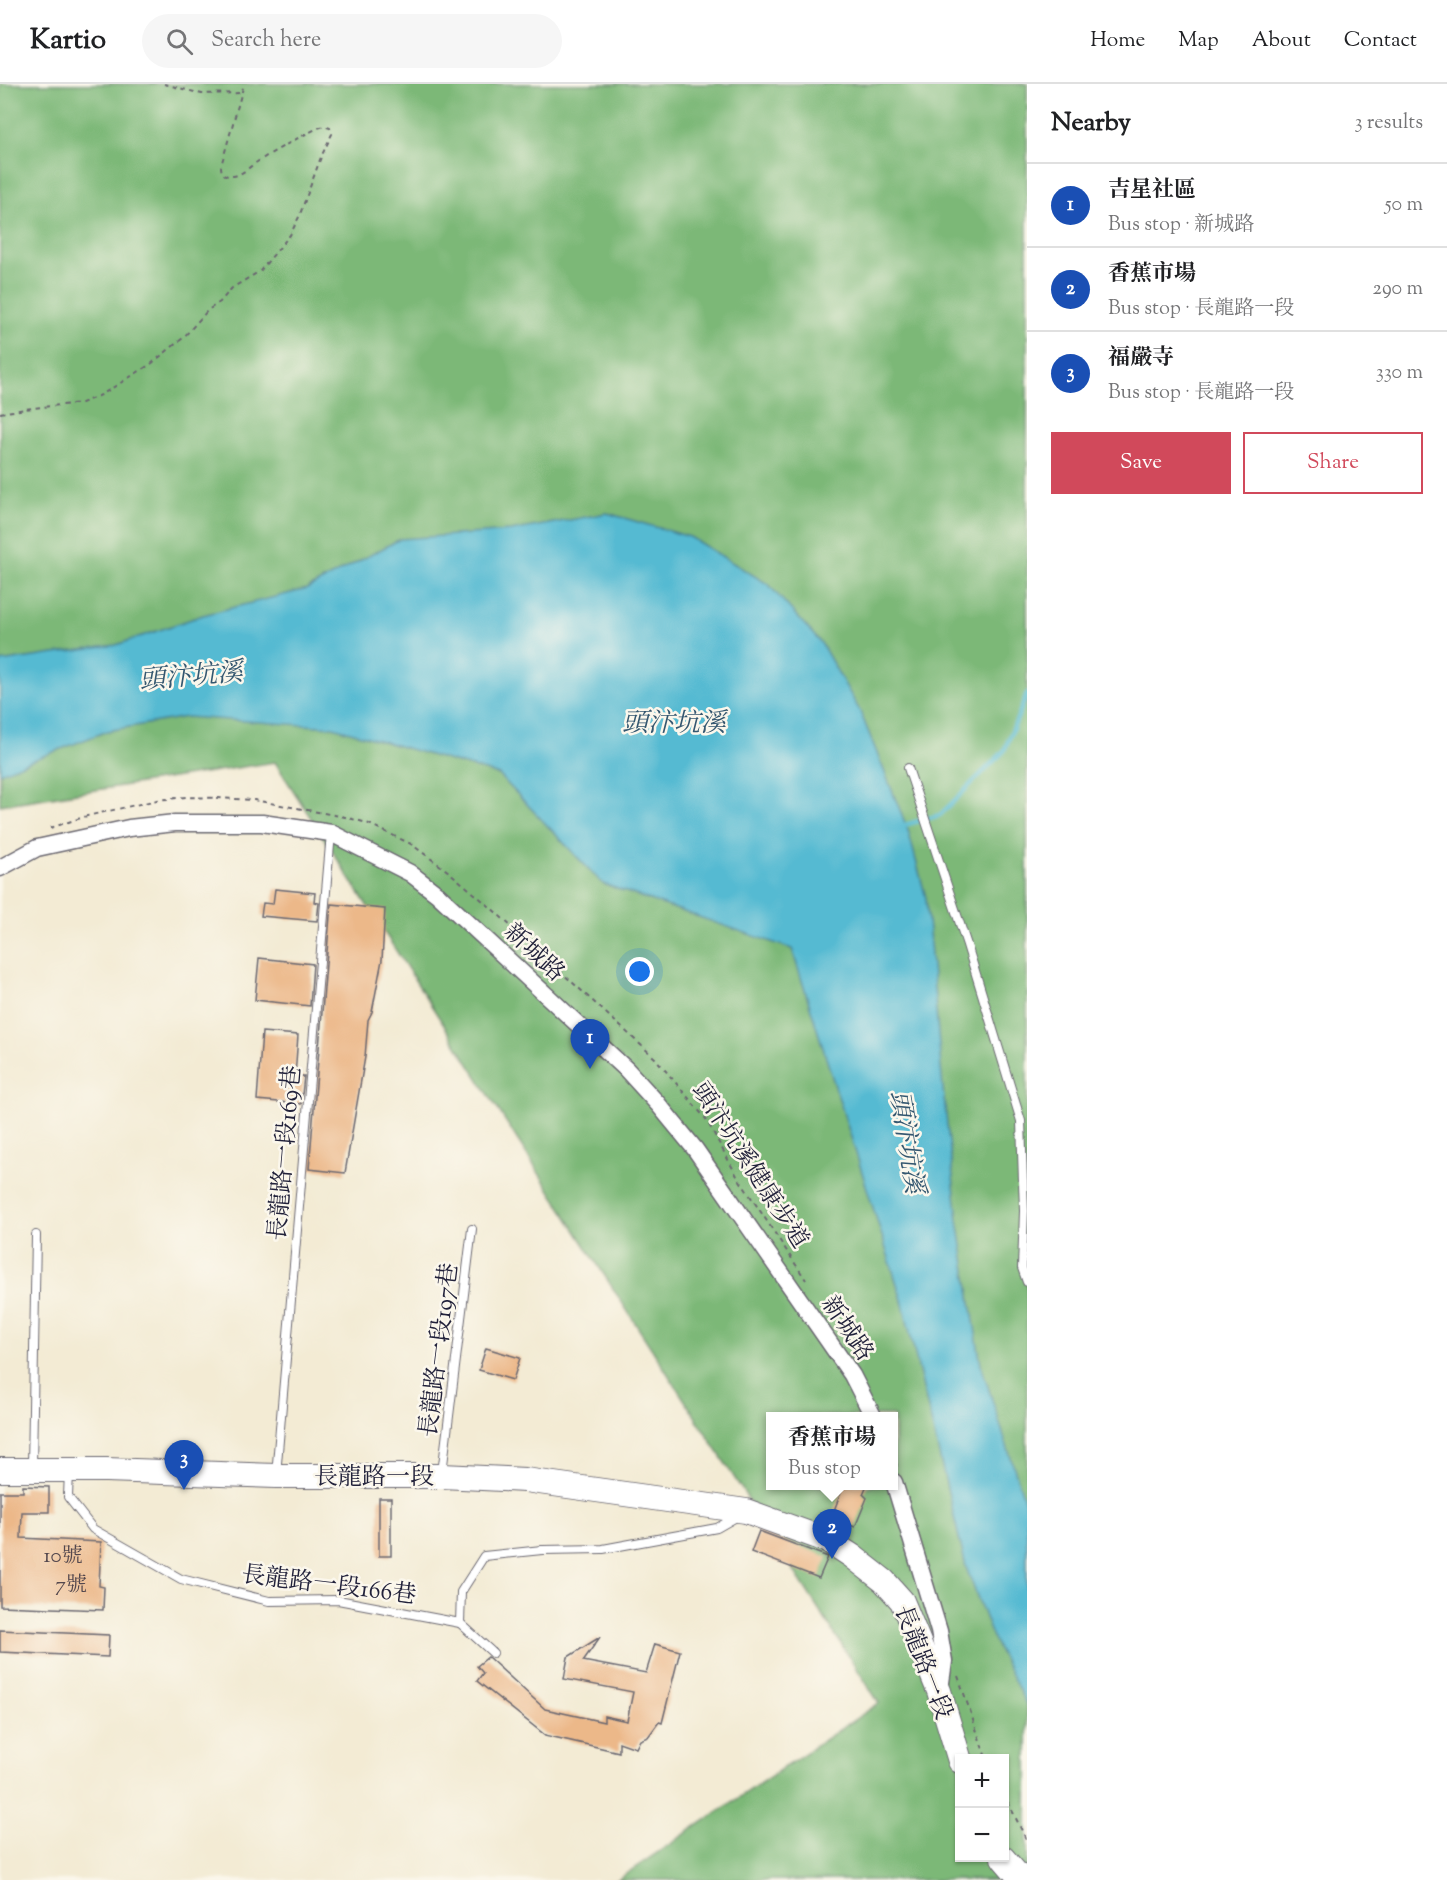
<!DOCTYPE html>
<meta charset="utf-8">
<style>
body{margin:0;font-family:"Sorts Mill Goudy","Noto Serif TC",serif;background:#f6f6f6;color:#202124}
.controls{position:absolute;right:18px;bottom:18px;display:grid;overflow:hidden;border-radius:0px;box-shadow:0 2px 4px #0004}
.controls button{width:54px;height:54px;display:grid;place-items:center;padding:0;border:0;border-bottom:2px solid #e0e0e0;background:#fff;color:#202124;font:30px sans-serif}
.you{position:absolute;left:640px;top:888px;width:21px;height:21px;margin:-15px;border:4px solid #fff;border-radius:50%;background:#1a73e8;box-shadow:0 0 0 9px #1a73e833}
.badge{display:grid;place-items:center;width:39px;height:39px;border-radius:50%;background:#d1495b;color:#fff;font-size:20px;font-weight:700}
.pin{position:absolute;translate:-50% -50px;filter:drop-shadow(0 2px 3px #0008)}
.pin::after{content:'';position:absolute;top:32px;width:21px;height:18px;background:inherit;clip-path:polygon(0 0,100% 0,50% 100%)}
.popup{position:absolute;left:766px;top:1328px;width:132px;height:78px;box-sizing:border-box;display:grid;place-content:center;border-radius:0px;background:#fff;filter:drop-shadow(0 2px 4px #0005);font-size:20px;white-space:nowrap;color:#757577}
.popup b{font-size:22px;color:#202124}
.popup::after{content:'';position:absolute;left:50%;top:100%;margin-left:-12px;border:12px solid transparent;border-top-color:#fff}
.list{margin:0;padding:0;list-style:none}
h2{display:flex;justify-content:space-between;align-items:center;height:78px;margin:0;padding:0 24px;font-size:26px}
h2 small{font-size:20px;font-weight:400;color:#757577}
.list li{display:grid;grid-template-columns:39px 1fr auto;gap:18px;align-items:center;box-sizing:border-box;height:84px;padding:0 24px;border-top:2px solid #e0e0e0}
.list b{display:block;font-size:22px;white-space:nowrap}
.list p{margin:0;font-size:20px;white-space:nowrap;color:#757577}
.list em{font-size:20px;font-style:normal;color:#757577}
.actions{display:flex;gap:12px;padding:18px 24px}
.actions a{flex:1;padding:14px 0;border:2px solid #d1495b;border-radius:0px;text-align:center;font-size:21px;color:#d1495b}
.actions .main{background:#d1495b;color:#fff}
.icon{flex:none;width:33px;height:33px;fill:none;stroke:currentColor;stroke-width:2;stroke-linecap:round;stroke-linejoin:round}
.map{position:relative;flex:none;width:1027px;height:1796px;overflow:hidden}
header{display:flex;align-items:center;gap:36px;box-sizing:border-box;height:84px;padding:0 30px;background:#fff;border-bottom:2px solid #e0e0e0}
header strong{font-size:28px}
nav{display:flex;gap:33px;margin-inline-start:auto;font-size:21px}
.search{width:420px;height:54px;background:#f6f6f6;display:flex;align-items:center;gap:15px;box-sizing:border-box;padding:0 21px;border-radius:33px;color:#757577;font-size:22px}
main{display:flex}
aside{flex:1;background:#fff}
.map>svg:first-child{display:block}
</style>
<header>
<strong>Kartio</strong>
<div class="search"><svg class="icon" aria-label="search" viewBox="0 0 24 24"><circle cx="10" cy="10" r="6"/><path d="M15 15l6 6"/></svg>Search here</div>
<nav><a>Home</a><a>Map</a><a>About</a><a>Contact</a></nav>
</header>
<main>
<div class="map">
<svg width="1027" height="1796" viewBox="0 0 1027 1796">
<rect width="100%" height="100%" fill="#fbf7ec"/>
<filter id="ink" filterUnits="userSpaceOnUse"><feTurbulence type="fractalNoise" baseFrequency=".0167" numOctaves="2"/><feDisplacementMap in="SourceGraphic" scale="12" xChannelSelector="R" yChannelSelector="G"/><feConvolveMatrix kernelMatrix="1 2 1 2 8 2 1 2 1" color-interpolation-filters="sRGB"/></filter>
<filter id="wash" filterUnits="userSpaceOnUse"><feTurbulence type="fractalNoise" baseFrequency=".008" numOctaves="4" result="noise"/><feDisplacementMap in="SourceGraphic" scale="24" xChannelSelector="R" yChannelSelector="G"/><feGaussianBlur stdDeviation="1.35" result="paint"/><feColorMatrix in="noise" values="0 0 0 0 0 0 0 0 0 0 0 0 0 0 0 0 0 1.4 0 .05"/><feComposite in="paint" operator="in"/></filter>
<g filter="url(#wash)">
<rect width="100%" height="100%" fill="#f3ebd4"/>
<path fill="#7bb877" stroke="#4e6d59" stroke-width="1.5" fill-rule="evenodd" d="M 0,0 L 1027,0 L 1027,1796 L 617,1796 L 879,1619 L 275,678 L 0,721 ZM 770,1332 L 894,1332 L 894,1402 L 770,1402 ZM 960,1674 L 1004,1674 L 1004,1774 L 960,1774 Z"/>
<path fill="#54bad2" stroke="#3b6e86" stroke-width="1.5" d="M 607,429 L 690,453 L 768,500 L 821,559 L 860,627 L 908,746 L 926,814 L 943,1005 L 958,1136 L 981,1281 L 1027,1424 L 1027,1622 L 994,1557 L 966,1483 L 902,1216 L 792,865 L 603,800 L 499,691 L 333,643 L 186,633 L 107,647 L 0,689 L 0,578 L 116,561 L 203,531 L 307,505 L 400,455 L 511,447 Z"/>
<g fill="none" stroke-linecap="round" stroke-linejoin="round">
<path stroke="#54bad2" stroke-width="4.5" d="M 901,742 L 940,731 L 1004,667 L 1027,610"/>
</g>
<g id="blocks">
<g fill="#ecb889">
<path d="M 275,805 L 315,809 L 314,818 L 319,819 L 317,837 L 261,832 L 263,819 L 273,820 Z"/>
<path d="M 331,820 L 385,825 L 382,876 L 372,928 L 368,936 L 365,973 L 345,1089 L 309,1085 Z"/>
<path d="M 259,874 L 313,880 L 310,922 L 255,916 Z"/>
<path d="M 262,948 L 298,951 L 295,992 L 304,992 L 301,1020 L 257,1016 Z"/>
<path d="M 486,1264 L 520,1274 L 513,1296 L 479,1286 Z"/>
<path d="M 844,1401 L 867,1401 L 863,1410 L 867,1414 L 855,1443 L 831,1434 Z"/>
<path d="M 23,1402 L 49,1403 L 49,1428 L 22,1428 L 21,1454 L 101,1458 L 99,1502 L 104,1503 L 103,1526 L 0,1522 L 0,1408 L 23,1408 Z"/>
<rect x="379" y="1414" width="12" height="58"/>
<path d="M 759,1447 L 828,1473 L 819,1494 L 751,1468 Z"/>
<path d="M 0,1546 L 109,1551 L 108,1573 L 0,1568 Z"/>
<path d="M 600,1553 L 583,1577 L 646,1589 L 655,1560 L 680,1567 L 662,1639 L 659,1638 L 648,1653 L 640,1656 L 636,1664 L 619,1658 L 619,1668 L 545,1651 L 477,1597 L 483,1589 L 477,1582 L 488,1573 L 545,1625 L 604,1638 L 604,1632 L 627,1637 L 633,1608 L 564,1595 L 568,1573 Z"/>
</g>
</g>
</g>
<g filter="url(#ink)">
<use href="#blocks" fill-opacity="0" stroke="#6b6871" stroke-width="1.5"/>
<g fill="none" stroke-linecap="round" stroke-linejoin="round">
<g stroke="#6b6871" stroke-width="10">
<g id="service">
<path d="M 908,684 L 967,861 L 1021,1037 L 1024,1127 L 1022,1184 L 1027,1198"/>
<path d="M 32,1383 L 36,1151"/>
<path d="M 69,1387 L 68,1413 L 93,1445 L 181,1495 L 269,1517 L 338,1516 L 460,1539"/>
<path d="M 442,1389 L 472,1145"/>
<path d="M 276,1391 L 331,749"/>
<path d="M 493,1569 L 460,1539 L 461,1508 L 484,1472 L 542,1466 L 603,1465 L 717,1444 L 738,1432"/>
</g>
</g>
<g stroke="#6b6871" stroke-width="19">
<g id="minor">
<path d="M 0,784 L 37,764 L 129,744 L 175,739 L 262,739 L 331,749 L 410,789 L 437,810 L 626,985 L 658,1020 L 695,1065 L 852,1291 L 873,1332"/>
<path d="M 894,1398 L 939,1547 L 944,1577 L 940,1605"/>
</g>
</g>
<g stroke="#6b6871" stroke-width="26">
<g id="secondary">
<path d="M 0,1386 L 106,1386 L 276,1392 L 442,1392 L 525,1396 L 746,1427 L 829,1457 L 852,1472 L 884,1497 L 902,1517 L 939,1607 L 960,1677"/>
<path d="M 1003,1774 L 1022,1796"/>
</g>
</g>
<g stroke="#6b6871" stroke-width="2" stroke-dasharray="4.5 4.5" stroke-linecap="butt">
<path d="M 164,0 L 202,10 L 240,9"/>
<path d="M 0,329 L 32,324 L 81,319 L 101,311 L 151,280 L 183,254 L 208,226 L 220,218 L 232,204 L 260,187 L 290,151 L 299,133 L 321,73 L 332,50 L 330,44 L 324,42 L 318,44 C 297,54 276,66 257,78 C 249,83 242,91 233,92 C 225,93 221,90 221,82 L 244,0"/>
<path d="M 50,744 L 87,732 L 157,716 L 186,713 L 218,714 L 254,716 L 345,733 L 367,739 L 411,760 L 449,788 L 489,822 L 655,974 L 706,1035 L 737,1092 L 806,1196"/>
<path d="M 894,1371 L 897,1382"/>
<path d="M 958,1592 L 986,1674"/>
<path d="M 1004,1710 L 1027,1757"/>
</g>
<use href="#service" stroke="#fff" stroke-width="8"/>
<use href="#minor" stroke="#fff" stroke-width="16"/>
<use href="#secondary" stroke="#fff" stroke-width="24"/>
</g>
</g>
<g text-anchor="middle" stroke-width="5" stroke-linejoin="round" paint-order="stroke">
<g font-size="21" fill="#54484e">
<text x="63" y="1478">10號</text>
<text x="71" y="1507">7號</text>
</g>
<g font-size="24" fill="#22223b" stroke="#fbf7ec">
<text transform="translate(535 868) rotate(43)" y="8">新城路</text>
<text transform="translate(284 1069) rotate(-85)" y="8">長龍路一段169巷</text>
<text transform="translate(751 1081) rotate(57)" y="8">頭汴坑溪健康步道</text>
<text transform="translate(848 1244) rotate(56)" y="8">新城路</text>
<text transform="translate(438 1266) rotate(-83)" y="8">長龍路一段197巷</text>
<text x="374" y="1400">長龍路一段</text>
<text transform="translate(329 1500) rotate(7)" y="8">長龍路一段166巷</text>
<text transform="translate(924 1578) rotate(69)" y="8">長龍路一段</text>
</g>
<g font-size="26" font-style="italic" fill="#345770" stroke="#fbf7ec">
<text transform="translate(191 591) rotate(-5)" y="9">頭汴坑溪</text>
<text x="674" y="647">頭汴坑溪</text>
<text transform="translate(908 1058) rotate(81)" y="9">頭汴坑溪</text>
</g>
</g>
</svg>
<div class="controls">
<button>+</button>
<button>−</button>
</div>
<div class="you"></div>
<div class="pin badge" style="left:590px;top:985px;background:#1a4fb4">1</div>
<div class="pin badge" style="left:832px;top:1475px;background:#1a4fb4">2</div>
<div class="popup"><b>香蕉市場</b>Bus stop</div>
<div class="pin badge" style="left:184px;top:1406px;background:#1a4fb4">3</div>
</div>
<aside>
<h2>Nearby<small>3 results</small></h2>
<ul class="list">
<li><span class="badge" style="background:#1a4fb4">1</span><div><b>吉星社區</b><p>Bus stop · 新城路</p></div><em>50 m</em></li>
<li><span class="badge" style="background:#1a4fb4">2</span><div><b>香蕉市場</b><p>Bus stop · 長龍路一段</p></div><em>290 m</em></li>
<li><span class="badge" style="background:#1a4fb4">3</span><div><b>福嚴寺</b><p>Bus stop · 長龍路一段</p></div><em>330 m</em></li>
</ul>
<div class="actions"><a class="main">Save</a><a>Share</a></div>
</aside>
</main>
